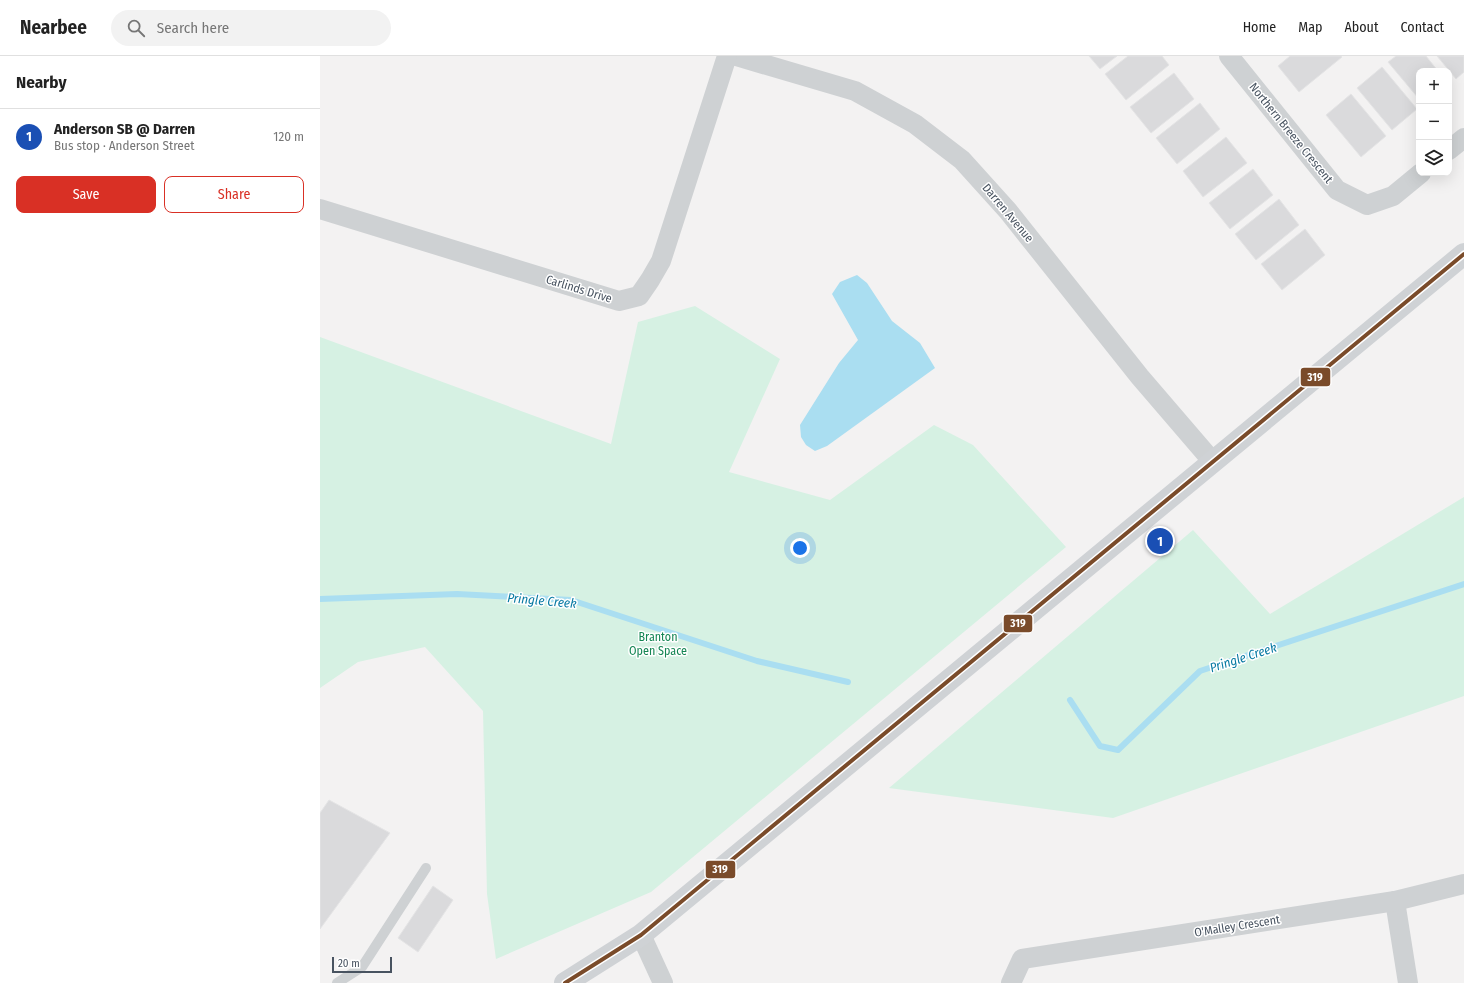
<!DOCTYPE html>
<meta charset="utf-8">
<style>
body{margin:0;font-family:"Fira Sans Condensed",sans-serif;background:#f2f2f2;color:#222}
.controls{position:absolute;right:12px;top:12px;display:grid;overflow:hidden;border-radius:8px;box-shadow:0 4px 16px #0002}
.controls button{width:36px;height:36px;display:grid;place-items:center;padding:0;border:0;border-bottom:1px solid #e0e0e0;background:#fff;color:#222;font:20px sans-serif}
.scale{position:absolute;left:12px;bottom:10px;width:60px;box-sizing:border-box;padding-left:4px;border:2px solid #485360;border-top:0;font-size:11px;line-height:14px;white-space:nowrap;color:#485360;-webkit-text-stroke:3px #fff;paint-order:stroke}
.you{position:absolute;left:480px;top:492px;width:14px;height:14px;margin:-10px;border:3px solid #fff;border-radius:50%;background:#1a73e8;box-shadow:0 0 0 6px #1a73e833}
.badge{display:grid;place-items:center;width:26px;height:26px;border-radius:50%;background:#d93025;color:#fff;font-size:13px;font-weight:700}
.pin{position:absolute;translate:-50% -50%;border:2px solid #fff;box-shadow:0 1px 4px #0006}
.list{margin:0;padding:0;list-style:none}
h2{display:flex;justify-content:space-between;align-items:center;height:52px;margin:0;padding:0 16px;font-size:17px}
h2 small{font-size:13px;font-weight:400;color:#767676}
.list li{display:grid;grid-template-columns:26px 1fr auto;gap:12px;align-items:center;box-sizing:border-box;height:56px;padding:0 16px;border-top:1px solid #e0e0e0}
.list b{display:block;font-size:15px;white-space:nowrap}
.list p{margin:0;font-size:13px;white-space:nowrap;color:#767676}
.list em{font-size:13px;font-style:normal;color:#767676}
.actions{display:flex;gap:8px;padding:12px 16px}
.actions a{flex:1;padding:9px 0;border:1px solid #d93025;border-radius:8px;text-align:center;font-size:14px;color:#d93025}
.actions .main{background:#d93025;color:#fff}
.icon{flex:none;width:22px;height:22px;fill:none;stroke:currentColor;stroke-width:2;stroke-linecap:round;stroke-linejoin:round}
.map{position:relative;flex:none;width:1144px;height:927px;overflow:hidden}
header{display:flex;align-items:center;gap:24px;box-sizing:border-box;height:56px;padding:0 20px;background:#fff;border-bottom:1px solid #e0e0e0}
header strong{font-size:19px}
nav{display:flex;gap:22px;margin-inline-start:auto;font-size:14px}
.search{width:280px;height:36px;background:#f2f2f2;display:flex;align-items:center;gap:10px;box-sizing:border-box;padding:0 14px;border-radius:22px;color:#767676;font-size:15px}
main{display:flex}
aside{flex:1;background:#fff}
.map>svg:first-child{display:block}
</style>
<header>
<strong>Nearbee</strong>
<div class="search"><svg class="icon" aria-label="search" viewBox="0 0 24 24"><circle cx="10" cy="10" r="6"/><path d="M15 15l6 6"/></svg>Search here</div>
<nav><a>Home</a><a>Map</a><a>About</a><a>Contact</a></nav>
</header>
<main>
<aside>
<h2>Nearby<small></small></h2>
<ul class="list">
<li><span class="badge" style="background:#1a4fb4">1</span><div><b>Anderson SB @ Darren</b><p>Bus stop · Anderson Street</p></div><em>120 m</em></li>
</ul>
<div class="actions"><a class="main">Save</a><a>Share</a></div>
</aside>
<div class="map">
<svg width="1144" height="927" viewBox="0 0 1144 927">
<rect width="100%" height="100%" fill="#f3f2f2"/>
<g fill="#d6f1e3">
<path d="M 375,250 L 460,303 L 409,416 L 510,444 L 614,369 L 653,389 L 746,491 L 331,836 L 176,903 L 167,838 L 163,655 L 105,591 L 38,606 L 0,632 L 0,281 L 291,388 L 318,266 Z"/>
<path d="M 1144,441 L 1144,640 L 793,762 L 569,732 L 873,474 L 950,558 Z"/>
</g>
<path fill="#aadef1" d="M 537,219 L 547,227 L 572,265 L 600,287 L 615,312 L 507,390 L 495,395 L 486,389 L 481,381 L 480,369 L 519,307 L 538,284 L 512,238 L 520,226 Z"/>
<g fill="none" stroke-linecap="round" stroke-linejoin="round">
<g stroke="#aadef1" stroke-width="6">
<path d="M 0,543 L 137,538 L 251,544 L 437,605 L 528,626"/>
<path d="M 750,644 L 780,690 L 798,694 L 880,615 L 1144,528"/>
</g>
</g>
<g fill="#dadadc" stroke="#e4e4e5">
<path d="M 769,0 L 797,0 L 780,13 Z"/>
<path d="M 808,0 L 842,0 L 849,9 L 806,44 L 785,18 Z"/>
<path d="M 970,0 L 1021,0 L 1022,1 L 979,36 L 958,10 Z"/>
<path d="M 1076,0 L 1106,0 L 1118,15 L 1099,15 L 1099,43 L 1068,6 Z"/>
<path d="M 1117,0 L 1144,0 L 1144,16 L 1136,23 Z"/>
<path d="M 1062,11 L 1097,53 L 1072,74 L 1037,32 Z"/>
<path d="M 854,17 L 874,43 L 831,77 L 810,51 Z"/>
<path d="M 1031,38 L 1066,80 L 1041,101 L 1006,59 Z"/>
<path d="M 880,47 L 900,73 L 857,108 L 836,82 Z"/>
<path d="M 906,81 L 927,107 L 883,141 L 863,115 Z"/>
<path d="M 933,113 L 953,139 L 910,173 L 889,147 Z"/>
<path d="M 959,143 L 979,169 L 936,204 L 915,178 Z"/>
<path d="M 985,173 L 1005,199 L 962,234 L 941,208 Z"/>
<path d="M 9,744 L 70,777 L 0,873 L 0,757 Z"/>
<path d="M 113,830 L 133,844 L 98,896 L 78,882 Z"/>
</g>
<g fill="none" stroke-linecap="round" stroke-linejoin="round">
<path stroke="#ced1d3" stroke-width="10" d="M 17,927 L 42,911 L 106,812"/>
<g stroke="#ced1d3" stroke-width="20">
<path d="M 416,0 L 535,35 L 595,68 L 642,104 L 688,155 L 820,321 L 893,406"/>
<path d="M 909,0 L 1017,134 L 1047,149 L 1073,140 L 1101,117"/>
<path d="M 1129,94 L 1144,82"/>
<path d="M 0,153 L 299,245 L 319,240 L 330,224 L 341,205 L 407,0"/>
<path d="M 1075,845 L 1088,927"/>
<path d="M 321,879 L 343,927"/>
<path d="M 691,927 L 702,903 L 1075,845 L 1144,828"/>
</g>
<path stroke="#cfd2d5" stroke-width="22" d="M 245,927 L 321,879 L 1144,198"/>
<g stroke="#fff" stroke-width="7">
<path id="bus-1" d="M 245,927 L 321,879 L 1144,198"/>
</g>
<use href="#bus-1" stroke="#7a4b2a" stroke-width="4"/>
</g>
<g text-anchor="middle" stroke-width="3" stroke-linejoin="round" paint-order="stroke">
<g font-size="12" fill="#485360" stroke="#fff">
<text transform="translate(971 77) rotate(51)" y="4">Northern Breeze Crescent</text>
<text transform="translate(688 157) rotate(50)" y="4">Darren Avenue</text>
<text transform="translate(259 233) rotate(17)" y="4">Carlinds Drive</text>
<text transform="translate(917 870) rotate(-9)" y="4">O'Malley Crescent</text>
</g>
<g font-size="12" fill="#148553" stroke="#fff">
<text x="338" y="585">Branton<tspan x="338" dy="14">Open Space</tspan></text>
</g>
<g font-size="13" font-style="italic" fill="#087aa3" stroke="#fff">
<text transform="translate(222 544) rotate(5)" y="5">Pringle Creek</text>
<text transform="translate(923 601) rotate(-18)" y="5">Pringle Creek</text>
</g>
</g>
<g stroke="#fff" stroke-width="1.5">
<rect x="980" y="311" width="31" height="20" rx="4" fill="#7a4b2a"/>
<rect x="683" y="558" width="30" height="19" rx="4" fill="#7a4b2a"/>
<rect x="385" y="804" width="31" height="19" rx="4" fill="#7a4b2a"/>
</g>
<g font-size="11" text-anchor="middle" font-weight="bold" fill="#fff">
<text x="995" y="325">319</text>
<text x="698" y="571">319</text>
<text x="400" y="817">319</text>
</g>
</svg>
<div class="controls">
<button>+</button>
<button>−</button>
<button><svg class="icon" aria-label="layers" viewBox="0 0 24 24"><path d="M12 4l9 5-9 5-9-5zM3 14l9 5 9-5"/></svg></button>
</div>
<div class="scale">20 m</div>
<div class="you"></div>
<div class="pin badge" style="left:840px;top:485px;background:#1a4fb4">1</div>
</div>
</main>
